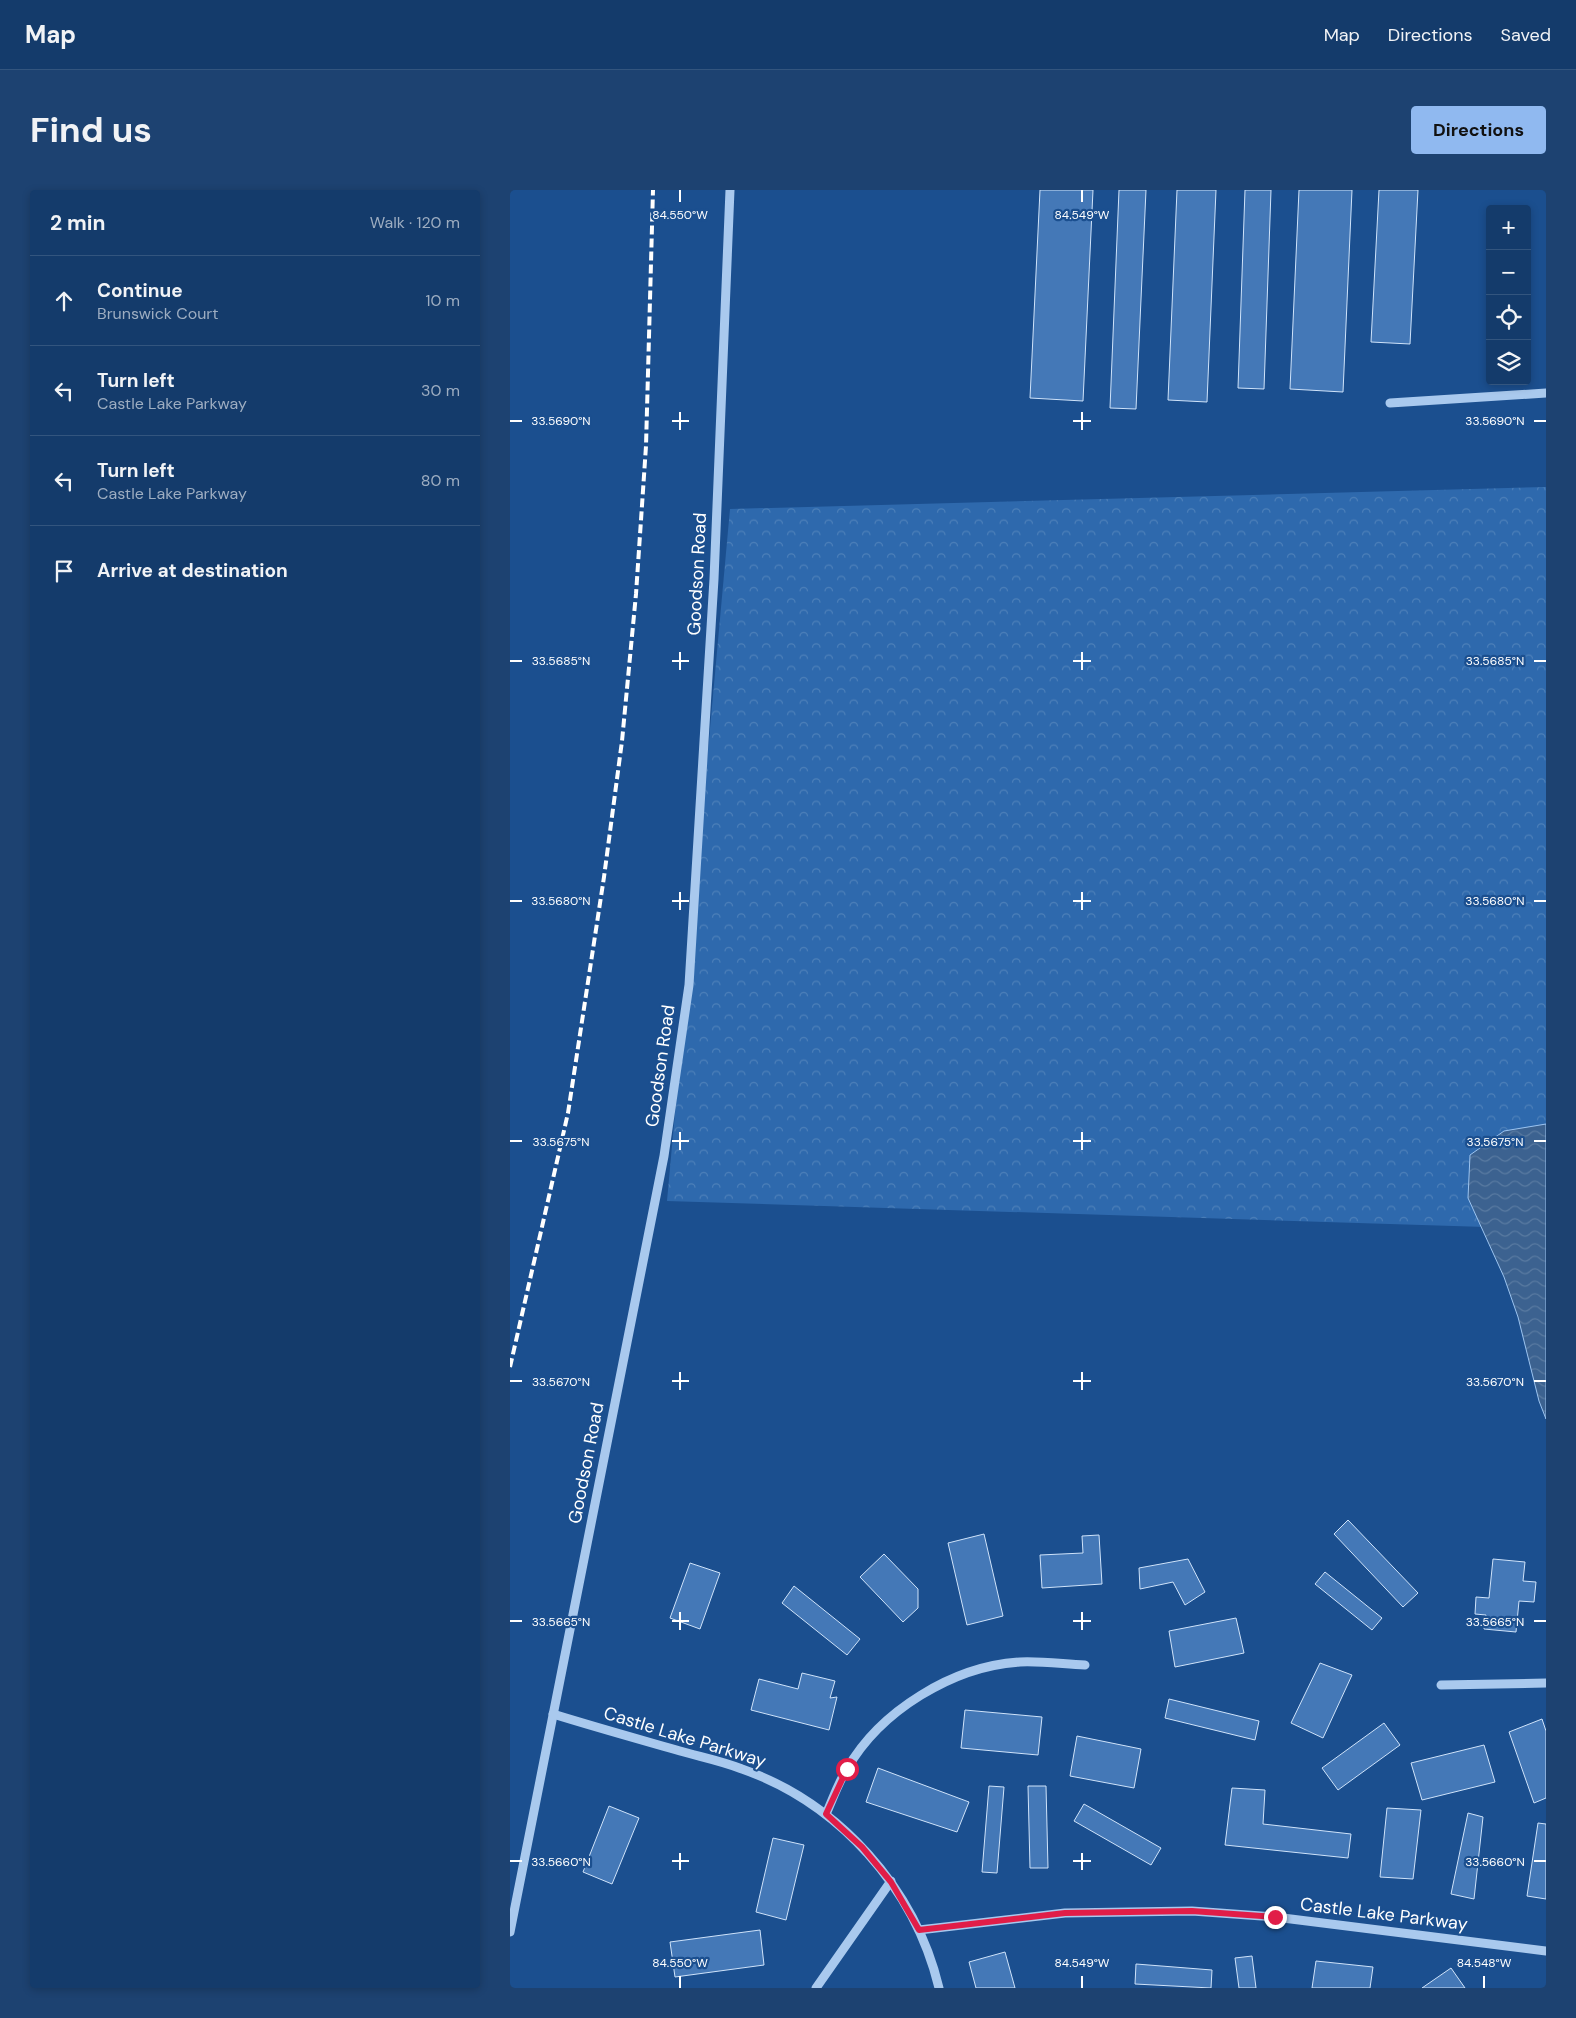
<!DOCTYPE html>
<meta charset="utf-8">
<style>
body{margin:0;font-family:"DM Sans",sans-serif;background:#1d4271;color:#f1f3f6}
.controls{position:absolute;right:15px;top:15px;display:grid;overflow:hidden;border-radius:5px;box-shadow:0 2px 8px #0003}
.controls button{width:45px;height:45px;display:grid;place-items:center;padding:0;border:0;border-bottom:1px solid #33557e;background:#143b6b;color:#f1f3f6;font:25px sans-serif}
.stop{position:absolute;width:15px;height:15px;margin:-11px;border:4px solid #e11d48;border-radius:50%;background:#fff}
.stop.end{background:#e11d48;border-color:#fff;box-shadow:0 1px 5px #0008}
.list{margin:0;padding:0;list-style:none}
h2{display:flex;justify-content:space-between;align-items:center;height:65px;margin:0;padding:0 20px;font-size:21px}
h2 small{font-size:16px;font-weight:400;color:#9dadc1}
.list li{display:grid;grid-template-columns:32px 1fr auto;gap:15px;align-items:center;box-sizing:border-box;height:90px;padding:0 20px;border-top:1px solid #33557e}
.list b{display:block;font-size:19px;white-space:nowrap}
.list p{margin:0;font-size:16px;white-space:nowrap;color:#9dadc1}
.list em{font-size:16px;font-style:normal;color:#9dadc1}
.icon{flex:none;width:28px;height:28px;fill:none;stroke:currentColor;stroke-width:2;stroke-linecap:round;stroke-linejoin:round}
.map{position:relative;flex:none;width:1036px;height:1798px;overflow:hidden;border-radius:5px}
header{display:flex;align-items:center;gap:30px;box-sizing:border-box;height:70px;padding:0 25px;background:#143b6b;border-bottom:1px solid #33557e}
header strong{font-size:24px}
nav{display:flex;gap:28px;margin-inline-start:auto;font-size:18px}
.intro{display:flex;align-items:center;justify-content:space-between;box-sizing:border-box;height:120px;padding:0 30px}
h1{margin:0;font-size:35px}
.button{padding:12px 22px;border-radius:5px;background:#90b9f0;color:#111;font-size:18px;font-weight:700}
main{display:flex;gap:30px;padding:0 30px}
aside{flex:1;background:#143b6b;border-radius:5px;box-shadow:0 2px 8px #0003}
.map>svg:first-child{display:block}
</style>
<header>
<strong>Map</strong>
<nav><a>Map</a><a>Directions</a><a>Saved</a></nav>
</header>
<div class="intro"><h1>Find us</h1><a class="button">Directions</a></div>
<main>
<aside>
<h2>2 min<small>Walk · 120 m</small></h2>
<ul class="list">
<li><svg class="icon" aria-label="ahead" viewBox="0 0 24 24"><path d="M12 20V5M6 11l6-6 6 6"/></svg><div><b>Continue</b><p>Brunswick Court</p></div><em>10 m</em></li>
<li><svg class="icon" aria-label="left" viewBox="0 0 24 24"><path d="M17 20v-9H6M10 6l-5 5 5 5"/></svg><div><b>Turn left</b><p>Castle Lake Parkway</p></div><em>30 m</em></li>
<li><svg class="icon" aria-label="left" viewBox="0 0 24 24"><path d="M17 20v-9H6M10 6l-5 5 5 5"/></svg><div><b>Turn left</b><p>Castle Lake Parkway</p></div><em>80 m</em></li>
<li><svg class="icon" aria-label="arrive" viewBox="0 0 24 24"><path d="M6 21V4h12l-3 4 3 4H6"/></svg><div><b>Arrive at destination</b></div></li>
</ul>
</aside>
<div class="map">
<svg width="1036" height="1798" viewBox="0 0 1036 1798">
<defs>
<pattern id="forest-crowns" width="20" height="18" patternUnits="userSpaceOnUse" patternTransform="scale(1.25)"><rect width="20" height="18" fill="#2e69ad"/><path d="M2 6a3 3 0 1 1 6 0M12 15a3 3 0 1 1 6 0" fill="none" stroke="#4d80b9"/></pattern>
<pattern id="water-waves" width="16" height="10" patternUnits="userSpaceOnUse" patternTransform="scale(1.25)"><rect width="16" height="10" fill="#3c6290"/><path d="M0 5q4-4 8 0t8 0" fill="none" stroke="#597aa1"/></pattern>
</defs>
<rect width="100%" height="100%" fill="#1b4f8f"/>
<path fill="url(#forest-crowns)" d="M 1036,297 L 1036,1039 L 157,1011 L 220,319 Z"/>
<path fill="url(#water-waves)" stroke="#9cc4f0" d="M 1036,934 L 1036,1229 L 1029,1211 L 1008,1127 L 994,1087 L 958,1008 L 960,965 L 994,941 Z"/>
<g fill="#4478b7" stroke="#cfe3fa">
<path d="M 530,0 L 583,0 L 573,211 L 520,208 Z"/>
<path d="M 609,0 L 636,0 L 626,219 L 600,218 Z"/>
<path d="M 667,0 L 706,0 L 697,212 L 658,210 Z"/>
<path d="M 735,0 L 761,0 L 754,199 L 728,198 Z"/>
<path d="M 789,0 L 842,0 L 833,202 L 780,199 Z"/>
<path d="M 869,0 L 908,0 L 900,154 L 861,152 Z"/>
<path d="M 838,1330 L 908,1403 L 893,1417 L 824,1344 Z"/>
<path d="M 474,1344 L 493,1426 L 457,1435 L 438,1353 Z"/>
<path d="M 589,1345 L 592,1394 L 532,1398 L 530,1365 L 573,1363 L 572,1346 Z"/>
<path d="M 374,1364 L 408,1399 L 408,1418 L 393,1432 L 350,1387 Z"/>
<path d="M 678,1369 L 695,1402 L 675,1415 L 663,1392 L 630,1399 L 629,1378 Z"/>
<path d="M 983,1369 L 1015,1372 L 1013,1391 L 1026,1392 L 1024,1412 L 1009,1411 L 1006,1442 L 974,1439 L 976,1425 L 965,1424 L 966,1407 L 979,1408 Z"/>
<path d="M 180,1373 L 210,1383 L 190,1439 L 160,1428 Z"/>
<path d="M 815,1382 L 872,1428 L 862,1440 L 805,1394 Z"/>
<path d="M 284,1396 L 350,1449 L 337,1465 L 272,1413 Z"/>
<path d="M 726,1428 L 734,1463 L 665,1477 L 659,1441 Z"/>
<path d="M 810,1473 L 842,1485 L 813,1548 L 781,1533 Z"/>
<path d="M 292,1483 L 325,1491 L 320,1508 L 327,1507 L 319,1540 L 241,1520 L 249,1489 L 288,1499 Z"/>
<path d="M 659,1509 L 749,1531 L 745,1550 L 655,1528 Z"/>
<path d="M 455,1520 L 532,1527 L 528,1565 L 451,1558 Z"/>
<path d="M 1032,1529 L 1036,1541 L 1036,1608 L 1024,1613 L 999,1542 Z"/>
<path d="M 874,1533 L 890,1555 L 828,1600 L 812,1578 Z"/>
<path d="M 567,1546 L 631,1559 L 624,1598 L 560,1586 Z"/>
<path d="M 974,1555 L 985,1592 L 912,1610 L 901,1573 Z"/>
<path d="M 368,1578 L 459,1612 L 447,1642 L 356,1612 Z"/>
<path d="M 479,1596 L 494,1597 L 487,1683 L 472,1682 Z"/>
<path d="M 518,1596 L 536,1596 L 538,1678 L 520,1678 Z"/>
<path d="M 722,1598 L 755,1600 L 753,1634 L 841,1644 L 838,1668 L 715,1655 Z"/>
<path d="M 574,1614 L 651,1658 L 641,1675 L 564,1631 Z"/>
<path d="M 99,1616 L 129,1628 L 102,1694 L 73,1682 Z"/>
<path d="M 877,1618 L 911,1620 L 903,1689 L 870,1687 Z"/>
<path d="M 958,1623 L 973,1627 L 964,1709 L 941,1704 Z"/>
<path d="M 1028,1633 L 1036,1634 L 1036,1709 L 1017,1706 Z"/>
<path d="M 263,1648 L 294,1655 L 276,1730 L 246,1722 Z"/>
<path d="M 250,1740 L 254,1775 L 165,1787 L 160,1752 Z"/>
<path d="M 495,1762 L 505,1798 L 466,1798 L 459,1772 Z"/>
<path d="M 742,1766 L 746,1798 L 729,1798 L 725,1768 Z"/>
<path d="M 806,1771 L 863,1777 L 860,1798 L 802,1798 Z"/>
<path d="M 626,1774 L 702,1780 L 701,1798 L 625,1794 Z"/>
<path d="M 941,1778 L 955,1798 L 912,1798 Z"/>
</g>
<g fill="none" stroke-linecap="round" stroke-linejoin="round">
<g stroke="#a9c9ee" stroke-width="9">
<path d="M 880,213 L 1036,203"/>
<path d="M 931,1495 L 1036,1493"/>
<path d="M 43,1524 C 85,1537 128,1549 170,1561 C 191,1567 212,1571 232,1579 C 329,1613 405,1698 429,1798"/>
<path d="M 316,1624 C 323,1609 328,1593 337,1579 C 370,1521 443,1476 510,1472 C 531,1471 553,1474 575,1475"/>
<path d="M 409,1740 L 555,1723 L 682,1721 L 765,1727 L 1036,1761"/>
<path d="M 0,1742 L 154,966 L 179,795 L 204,389 L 220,0"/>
<path d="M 306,1798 L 381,1691"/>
</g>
<path stroke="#fff" stroke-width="4" stroke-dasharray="9 4" stroke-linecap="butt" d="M 0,1177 L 58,923 L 94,687 L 112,551 L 126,404 L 136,256 L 143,0"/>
</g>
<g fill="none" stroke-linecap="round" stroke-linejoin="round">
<path stroke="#e11d48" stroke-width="6" d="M 337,1579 L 316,1624 L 352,1657 L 381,1692 L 409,1740 L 555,1723 L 682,1721 L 765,1727"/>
</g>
<path fill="none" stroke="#fff" stroke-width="2" d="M 170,0 L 170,12M 572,0 L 572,12M 170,222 L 170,240M 572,222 L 572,240M 0,231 L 12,231M 162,231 L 179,231M 563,231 L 581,231M 1024,231 L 1036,231M 170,462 L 170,480M 572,462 L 572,480M 0,471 L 12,471M 162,471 L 179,471M 563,471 L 581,471M 1024,471 L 1036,471M 170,702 L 170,720M 572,702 L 572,720M 0,711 L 12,711M 162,711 L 179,711M 563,711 L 581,711M 1024,711 L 1036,711M 170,942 L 170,960M 572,942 L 572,960M 0,951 L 12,951M 162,951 L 179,951M 563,951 L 581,951M 1024,951 L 1036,951M 170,1182 L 170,1200M 572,1182 L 572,1200M 0,1191 L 12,1191M 162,1191 L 179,1191M 563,1191 L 581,1191M 1024,1191 L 1036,1191M 170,1422 L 170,1440M 572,1422 L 572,1440M 0,1431 L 12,1431M 162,1431 L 179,1431M 563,1431 L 581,1431M 1024,1431 L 1036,1431M 170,1663 L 170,1680M 572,1663 L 572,1680M 0,1671 L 12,1671M 162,1671 L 179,1671M 563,1671 L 581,1671M 1024,1671 L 1036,1671M 170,1786 L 170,1798M 572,1786 L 572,1798M 974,1786 L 974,1798"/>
<g text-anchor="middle" stroke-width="4.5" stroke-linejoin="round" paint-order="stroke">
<g font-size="18" fill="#fff" stroke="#1b4f8f">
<text transform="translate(187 384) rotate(-87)" y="6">Goodson Road</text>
<text transform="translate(150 876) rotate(-82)" y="6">Goodson Road</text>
<text transform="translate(76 1273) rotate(-79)" y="6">Goodson Road</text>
<text transform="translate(175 1547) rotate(17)" y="6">Castle Lake Parkway</text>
<text transform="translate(874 1724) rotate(7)" y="6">Castle Lake Parkway</text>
</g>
</g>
<g font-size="12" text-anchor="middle" fill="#fff" stroke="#1b4f8f" stroke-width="4.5" stroke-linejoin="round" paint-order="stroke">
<text x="170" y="29">84.550°W</text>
<text x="572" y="29">84.549°W</text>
<text x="51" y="235">33.5690°N</text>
<text x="985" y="235">33.5690°N</text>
<text x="51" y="475">33.5685°N</text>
<text x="985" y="475">33.5685°N</text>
<text x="51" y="715">33.5680°N</text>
<text x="985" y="715">33.5680°N</text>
<text x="51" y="956">33.5675°N</text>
<text x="985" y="956">33.5675°N</text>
<text x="51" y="1196">33.5670°N</text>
<text x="985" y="1196">33.5670°N</text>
<text x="51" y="1436">33.5665°N</text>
<text x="985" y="1436">33.5665°N</text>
<text x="51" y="1676">33.5660°N</text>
<text x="985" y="1676">33.5660°N</text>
<text x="170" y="1777">84.550°W</text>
<text x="572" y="1777">84.549°W</text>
<text x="974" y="1777">84.548°W</text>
</g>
</svg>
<div class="controls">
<button>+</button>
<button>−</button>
<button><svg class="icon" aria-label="locate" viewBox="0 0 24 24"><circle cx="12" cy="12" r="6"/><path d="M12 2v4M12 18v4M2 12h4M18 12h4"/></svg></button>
<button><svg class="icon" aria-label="layers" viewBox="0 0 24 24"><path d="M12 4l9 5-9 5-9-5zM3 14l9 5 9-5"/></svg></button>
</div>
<div class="stop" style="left:337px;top:1579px"></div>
<div class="stop end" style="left:765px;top:1727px"></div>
</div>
</main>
